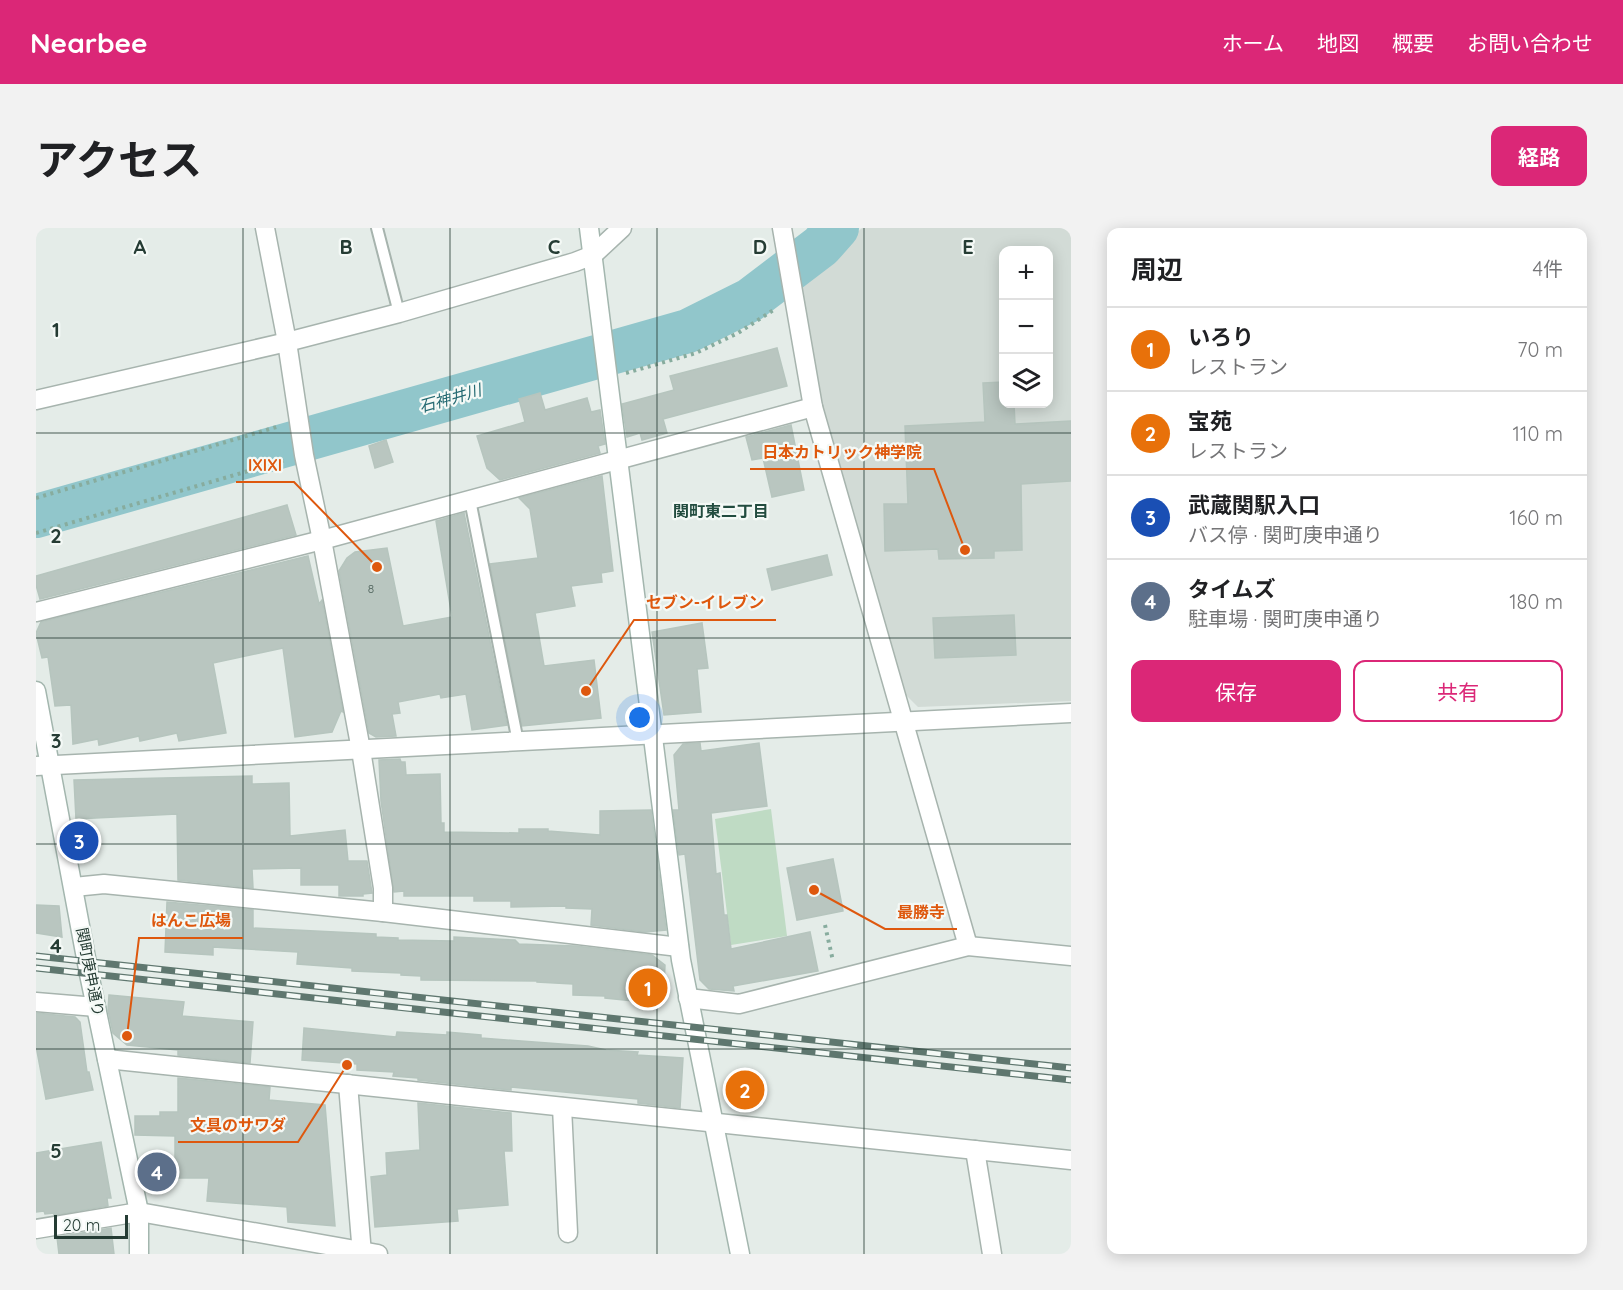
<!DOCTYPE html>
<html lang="ja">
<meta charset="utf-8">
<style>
body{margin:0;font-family:Quicksand,"Noto Sans JP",sans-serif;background:#f2f2f2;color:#202124}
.controls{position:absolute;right:18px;top:18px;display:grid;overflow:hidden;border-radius:12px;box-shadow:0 3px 15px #0003}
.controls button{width:54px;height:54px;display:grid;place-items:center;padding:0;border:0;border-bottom:2px solid #e0e0e0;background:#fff;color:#202124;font:30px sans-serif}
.scale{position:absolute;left:18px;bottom:15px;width:74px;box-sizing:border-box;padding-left:6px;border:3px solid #253c34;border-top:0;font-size:16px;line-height:21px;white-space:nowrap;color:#253c34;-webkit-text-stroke:4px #f4f9f6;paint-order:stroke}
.you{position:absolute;left:604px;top:490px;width:21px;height:21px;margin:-15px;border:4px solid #fff;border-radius:50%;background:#1a73e8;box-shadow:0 0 0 9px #1a73e833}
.badge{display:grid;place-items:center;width:39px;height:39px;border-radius:50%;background:#db2777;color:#fff;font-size:20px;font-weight:700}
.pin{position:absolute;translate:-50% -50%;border:3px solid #fff;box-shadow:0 2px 6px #0006}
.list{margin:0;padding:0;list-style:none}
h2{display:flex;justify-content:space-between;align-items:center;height:78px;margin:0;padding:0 24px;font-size:26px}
h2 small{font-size:20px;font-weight:400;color:#757577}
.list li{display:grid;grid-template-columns:39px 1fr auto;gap:18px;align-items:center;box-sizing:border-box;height:84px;padding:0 24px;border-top:2px solid #e0e0e0}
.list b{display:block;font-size:22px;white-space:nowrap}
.list p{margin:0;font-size:20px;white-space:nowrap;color:#757577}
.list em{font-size:20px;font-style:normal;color:#757577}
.actions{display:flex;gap:12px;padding:18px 24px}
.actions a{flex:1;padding:14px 0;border:2px solid #db2777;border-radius:12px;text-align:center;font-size:21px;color:#db2777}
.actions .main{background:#db2777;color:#fff}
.icon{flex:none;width:33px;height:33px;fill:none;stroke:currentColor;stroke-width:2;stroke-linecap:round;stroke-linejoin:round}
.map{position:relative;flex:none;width:1035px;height:1026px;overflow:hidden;border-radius:12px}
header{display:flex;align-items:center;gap:36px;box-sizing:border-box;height:84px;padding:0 30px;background:#db2777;color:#fff}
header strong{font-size:28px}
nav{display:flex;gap:33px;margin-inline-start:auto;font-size:21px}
.intro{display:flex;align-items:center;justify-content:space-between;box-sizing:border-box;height:144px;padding:0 36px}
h1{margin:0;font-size:42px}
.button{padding:15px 27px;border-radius:12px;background:#db2777;color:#fff;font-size:21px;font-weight:700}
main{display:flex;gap:36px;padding:0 36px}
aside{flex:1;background:#fff;border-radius:12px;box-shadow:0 3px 15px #0003}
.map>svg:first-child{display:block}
</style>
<header>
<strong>Nearbee</strong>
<nav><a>ホーム</a><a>地図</a><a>概要</a><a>お問い合わせ</a></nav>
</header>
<div class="intro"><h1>アクセス</h1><a class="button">経路</a></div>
<main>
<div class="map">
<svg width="1035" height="1026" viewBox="0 0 1035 1026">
<rect width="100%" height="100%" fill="#e4ece8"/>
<path fill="#d2dbd6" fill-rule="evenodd" d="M 826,0 L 1035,0 L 1035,473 L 882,479 L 868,465 L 780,178 L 765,55 ZM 968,22 L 1012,22 L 1012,176 L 968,176 Z"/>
<path fill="#bfdbc4" d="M 735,581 L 751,708 L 695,717 L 679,591 Z"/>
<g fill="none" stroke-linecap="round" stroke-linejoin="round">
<path stroke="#91c6cb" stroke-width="44" d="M 0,288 L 652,103 L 714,72 L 785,18 L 801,0"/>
</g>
<g fill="#b9c6c0" stroke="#b6c5be" stroke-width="1.5">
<path d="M 741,120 L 751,158 L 627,191 L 631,205 L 606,212 L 604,205 L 591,209 L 586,176 L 638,162 L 634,148 Z"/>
<path d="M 968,154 L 968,176 L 978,176 L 979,196 L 1035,193 L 1035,253 L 985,256 L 986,322 L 958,323 L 958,330 L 903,331 L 902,321 L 849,323 L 848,276 L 872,276 L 869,198 L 949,194 L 947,155 Z"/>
<path d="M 504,165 L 509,182 L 551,170 L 555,184 L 564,182 L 569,216 L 562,218 L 564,225 L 464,252 L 451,240 L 441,208 L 489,194 L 483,171 Z"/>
<path d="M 755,197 L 768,262 L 736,269 L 727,230 L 716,232 L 710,209 Z"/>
<path d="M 350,212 L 357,234 L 339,240 L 333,218 Z"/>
<path d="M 566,248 L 577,343 L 565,345 L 566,354 L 535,358 L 539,378 L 499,385 L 508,438 L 558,432 L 565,490 L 486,498 L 454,336 L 502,330 L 494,281 L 483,270 Z"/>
<path d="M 251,277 L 260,307 L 4,371 L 0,357 L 0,348 Z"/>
<path d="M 428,285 L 471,497 L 436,502 L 430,466 L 405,470 L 404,466 L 362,474 L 364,485 L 356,486 L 360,508 L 340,509 L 333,505 L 303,343 L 311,330 L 319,324 L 351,320 L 367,398 L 416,389 L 400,293 Z"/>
<path d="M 791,327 L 796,347 L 736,362 L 731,341 Z"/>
<path d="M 272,328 L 283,376 L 286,372 L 307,484 L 305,483 L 296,504 L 259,509 L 247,420 L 177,435 L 190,505 L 143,513 L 141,505 L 104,513 L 103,508 L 63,517 L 62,511 L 37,516 L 35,477 L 19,478 L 12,429 L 6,430 L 0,405 L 5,394 Z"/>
<path d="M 978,387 L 980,427 L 899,430 L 897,390 Z"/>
<path d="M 666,395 L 672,440 L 661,441 L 665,484 L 628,487 L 616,404 Z"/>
<path d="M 664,515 L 665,523 L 723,515 L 731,578 L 675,585 L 680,646 L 684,645 L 688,687 L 691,687 L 695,721 L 774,704 L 782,743 L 697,758 L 698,763 L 673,761 L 664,752 L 649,626 L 643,627 L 637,582 L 643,582 L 638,527 L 647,516 Z"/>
<path d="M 364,531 L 365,534 L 369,534 L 370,547 L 404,546 L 405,595 L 408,595 L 408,604 L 483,605 L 483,601 L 512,601 L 512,603 L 564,607 L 564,583 L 615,582 L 630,702 L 609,704 L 555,697 L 556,681 L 530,680 L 530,678 L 475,679 L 475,673 L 438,673 L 438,668 L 368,668 L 368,663 L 358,664 L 345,573 L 343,532 Z"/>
<path d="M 216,548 L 216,556 L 253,555 L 254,608 L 309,602 L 312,633 L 331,633 L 336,665 L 327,666 L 327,668 L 303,668 L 303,657 L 265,657 L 265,640 L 216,641 L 217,660 L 142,652 L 141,586 L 40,591 L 38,552 Z"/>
<path d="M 797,631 L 807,683 L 761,692 L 751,640 Z"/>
<path d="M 131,674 L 217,682 L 217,700 L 340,706 L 340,709 L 362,710 L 362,712 L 418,713 L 418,709 L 479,712 L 483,716 L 539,718 L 616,727 L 629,737 L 627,776 L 569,770 L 569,768 L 537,767 L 537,756 L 501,754 L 501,753 L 385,752 L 385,748 L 365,747 L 365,745 L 316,743 L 316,740 L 261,736 L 262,724 L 177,719 L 177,727 L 129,724 Z"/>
<path d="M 0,677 L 23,678 L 26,709 L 0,705 Z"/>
<path d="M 73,767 L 148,774 L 146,788 L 217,794 L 214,835 L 142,827 L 142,822 L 91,817 L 77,805 L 72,782 Z"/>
<path d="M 0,785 L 39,789 L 44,794 L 51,844 L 53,844 L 57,862 L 10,871 L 0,818 Z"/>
<path d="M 268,800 L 360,809 L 361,804 L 411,807 L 411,804 L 445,807 L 445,810 L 552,818 L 570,822 L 602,824 L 601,827 L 647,830 L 644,880 L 602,875 L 602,871 L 475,859 L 475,862 L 382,852 L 382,850 L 357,848 L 358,844 L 321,842 L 321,836 L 266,832 Z"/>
<path d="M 142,850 L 234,859 L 233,872 L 289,877 L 299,998 L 252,994 L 251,979 L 171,973 L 173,950 L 139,950 L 139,908 L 99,907 L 99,888 L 124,888 L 124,884 L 142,884 Z"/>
<path d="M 382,875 L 475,885 L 476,923 L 468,923 L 472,977 L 421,981 L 422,993 L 339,999 L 335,949 L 351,947 L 350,925 L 384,922 Z"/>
<path d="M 65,914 L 75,970 L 71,970 L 72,978 L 18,987 L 18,985 L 9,986 L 8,983 L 0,984 L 0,925 Z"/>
<path d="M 75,1000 L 78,1026 L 23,1026 L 21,1009 Z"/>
</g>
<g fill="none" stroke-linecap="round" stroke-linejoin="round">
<g stroke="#a7b4ae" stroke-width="14">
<g id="lane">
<path d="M 341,0 L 363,85"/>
<path d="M 434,272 L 482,514"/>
</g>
</g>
<g stroke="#a7b4ae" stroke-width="21">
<g id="street">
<path d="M 229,0 L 251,114 L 268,227 L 286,312 L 325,522 L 347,660 L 347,684"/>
<path d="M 746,0 L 777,179 L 932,718"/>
<path d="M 0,172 L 251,114 L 363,85 L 539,34 L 557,27 L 586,0"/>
<path d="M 0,384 L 286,312 L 777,179"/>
<path d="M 0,538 L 1035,485"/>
<path d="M 38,659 L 68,656 L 347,684 L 643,719"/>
<path d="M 652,770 L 703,776 L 932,718 L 1035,728"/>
<path d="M 0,774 L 60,779"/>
<path d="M 71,831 L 1035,932"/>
<path d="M 312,856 L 326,1026"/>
<path d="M 526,879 L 532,1005"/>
<path d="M 939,922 L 956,1026"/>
<path d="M 0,1001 L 103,984 L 342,1026"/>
</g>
</g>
<g stroke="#a3b6ae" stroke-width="21">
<g id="secondary">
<path d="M 553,0 L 645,732 L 704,1026"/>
<path d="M 0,463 L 53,746 L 103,984 L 103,1026"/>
</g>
</g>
<g stroke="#87ac9e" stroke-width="4" stroke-dasharray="3 4.5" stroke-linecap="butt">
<path d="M 590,145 L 660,125 L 702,105 L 739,81"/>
<path d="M 0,270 L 244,198"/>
<path d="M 0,305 L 250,232"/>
<path d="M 789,697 L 797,733"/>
</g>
<use href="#lane" stroke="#fff" stroke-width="10"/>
<use href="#street" stroke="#fff" stroke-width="18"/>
<use href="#secondary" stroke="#fff" stroke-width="18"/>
<g stroke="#5f776f" stroke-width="7">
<g id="rail">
<path d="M 0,728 L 1035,840"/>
<path d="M 0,740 L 1035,852"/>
</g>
</g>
<use href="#rail" stroke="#f4f9f6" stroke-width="4.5" stroke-dasharray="14" stroke-linecap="butt"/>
</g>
<path fill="none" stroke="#253c34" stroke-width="1.5" stroke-opacity="0.55" d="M 207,0 L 207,1026M 414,0 L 414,1026M 621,0 L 621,1026M 828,0 L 828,1026M 0,205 L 1035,205M 0,410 L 1035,410M 0,616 L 1035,616M 0,821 L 1035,821"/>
<g text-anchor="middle" stroke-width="4.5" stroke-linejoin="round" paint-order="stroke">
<g font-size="12" fill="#4a5e57">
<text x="335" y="365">8</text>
</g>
<g font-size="15" fill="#253c34" stroke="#f4f9f6">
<text transform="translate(54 744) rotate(79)" y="5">関町庚申通り</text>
</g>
<g font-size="16" font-style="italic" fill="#246a72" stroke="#f4f9f6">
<text transform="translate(414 170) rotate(-16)" y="6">石神井川</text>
</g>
<g font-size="16" font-weight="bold" fill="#224c3f" stroke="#f4f9f6">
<text x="685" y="289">関町東二丁目</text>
</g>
</g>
<g font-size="20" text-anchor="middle" font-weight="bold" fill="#253c34" stroke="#f4f9f6" stroke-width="4.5" stroke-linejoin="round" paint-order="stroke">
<text x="104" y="26">A</text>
<text x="310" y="26">B</text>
<text x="518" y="26">C</text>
<text x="724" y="26">D</text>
<text x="932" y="26">E</text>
<text x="20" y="109">1</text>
<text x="20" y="315">2</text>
<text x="20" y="520">3</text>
<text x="20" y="725">4</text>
<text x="20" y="930">5</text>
</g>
<path fill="none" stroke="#de580e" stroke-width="2" d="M929 322L898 241H714M341 339L258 254H200M550 463L598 392H740M778 662L849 701H921M91 808L103 710H207M311 837L262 914H142"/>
<g fill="#de580e" stroke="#f4f9f6" stroke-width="2">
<circle cx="929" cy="322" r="6"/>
<circle cx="341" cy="339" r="6"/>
<circle cx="550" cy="463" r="6"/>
<circle cx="778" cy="662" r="6"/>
<circle cx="91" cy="808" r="6"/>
<circle cx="311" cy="837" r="6"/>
</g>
<g font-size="16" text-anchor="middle" font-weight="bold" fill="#de580e" stroke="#f4f9f6" stroke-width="4.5" stroke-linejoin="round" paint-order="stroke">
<text x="806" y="230">日本カトリック神学院</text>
<text x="229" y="243">lXlXl</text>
<text x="669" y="380">セブン-イレブン</text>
<text x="885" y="690">最勝寺</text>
<text x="155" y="698">はんこ広場</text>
<text x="202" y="903">文具のサワダ</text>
</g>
</svg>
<div class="controls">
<button>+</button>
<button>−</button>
<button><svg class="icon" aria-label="layers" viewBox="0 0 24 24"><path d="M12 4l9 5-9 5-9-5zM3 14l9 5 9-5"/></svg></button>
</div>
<div class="scale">20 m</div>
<div class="you"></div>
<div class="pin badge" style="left:612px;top:760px;background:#e8710a">1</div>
<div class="pin badge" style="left:709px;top:862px;background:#e8710a">2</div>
<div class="pin badge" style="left:43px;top:613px;background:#1a4fb4">3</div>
<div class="pin badge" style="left:121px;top:944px;background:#5c6f8a">4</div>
</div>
<aside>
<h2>周辺<small>4件</small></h2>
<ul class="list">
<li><span class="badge" style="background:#e8710a">1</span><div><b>いろり</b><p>レストラン</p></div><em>70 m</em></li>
<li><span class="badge" style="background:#e8710a">2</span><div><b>宝苑</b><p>レストラン</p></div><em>110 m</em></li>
<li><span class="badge" style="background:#1a4fb4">3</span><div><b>武蔵関駅入口</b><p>バス停 · 関町庚申通り</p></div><em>160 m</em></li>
<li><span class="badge" style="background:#5c6f8a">4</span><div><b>タイムズ</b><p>駐車場 · 関町庚申通り</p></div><em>180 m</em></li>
</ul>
<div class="actions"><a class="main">保存</a><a>共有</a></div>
</aside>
</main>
